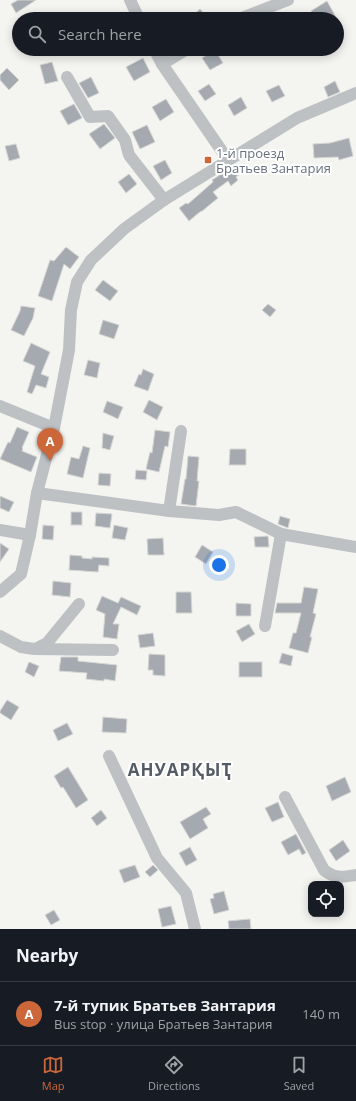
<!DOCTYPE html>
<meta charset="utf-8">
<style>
body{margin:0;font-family:"Open Sans",sans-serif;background:#20242c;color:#f1f3f6}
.controls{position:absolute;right:12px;bottom:12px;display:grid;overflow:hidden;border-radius:8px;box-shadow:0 2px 10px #0003}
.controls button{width:36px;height:36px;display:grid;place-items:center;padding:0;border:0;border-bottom:1px solid #363941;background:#171b24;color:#f1f3f6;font:20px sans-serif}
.you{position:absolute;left:219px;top:565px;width:14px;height:14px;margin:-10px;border:3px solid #fff;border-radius:50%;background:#1a73e8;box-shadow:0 0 0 6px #1a73e833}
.badge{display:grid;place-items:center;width:26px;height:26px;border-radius:50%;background:#cc6739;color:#fff;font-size:13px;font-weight:700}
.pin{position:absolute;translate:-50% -33px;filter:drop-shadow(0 1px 2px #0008)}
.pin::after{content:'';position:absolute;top:21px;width:14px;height:12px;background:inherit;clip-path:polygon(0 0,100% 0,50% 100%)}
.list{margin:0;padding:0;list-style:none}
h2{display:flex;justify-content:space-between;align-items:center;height:52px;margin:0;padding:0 16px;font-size:17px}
h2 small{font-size:13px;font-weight:400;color:#9ea1a6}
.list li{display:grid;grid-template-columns:26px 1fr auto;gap:12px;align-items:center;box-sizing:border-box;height:64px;padding:0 16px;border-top:1px solid #363941}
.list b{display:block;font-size:15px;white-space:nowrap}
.list p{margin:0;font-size:13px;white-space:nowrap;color:#9ea1a6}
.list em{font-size:13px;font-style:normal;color:#9ea1a6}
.icon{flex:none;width:22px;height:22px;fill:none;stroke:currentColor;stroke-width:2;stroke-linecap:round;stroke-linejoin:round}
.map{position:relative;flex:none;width:356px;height:929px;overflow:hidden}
.search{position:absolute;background:#171b24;box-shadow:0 2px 10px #0003;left:12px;right:12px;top:12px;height:44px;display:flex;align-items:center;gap:10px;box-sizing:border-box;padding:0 14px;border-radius:22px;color:#9ea1a6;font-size:15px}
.sheet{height:116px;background:#171b24}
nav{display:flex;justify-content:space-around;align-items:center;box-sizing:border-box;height:56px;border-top:1px solid #363941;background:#171b24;font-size:11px;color:#9ea1a6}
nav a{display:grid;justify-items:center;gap:2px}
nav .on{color:#cc6739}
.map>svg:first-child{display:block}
</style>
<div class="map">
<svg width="356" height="929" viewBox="0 0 356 929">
<rect width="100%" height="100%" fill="#f4f4f1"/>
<g fill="#a4aaaf" stroke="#d6d6d4">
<path d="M 18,0 L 36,0 L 16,13 L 11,4 Z"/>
<path d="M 327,1 L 337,19 L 315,19 L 311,11 Z"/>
<path d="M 200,9 L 209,19 L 189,19 Z"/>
<path d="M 215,50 L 223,63 L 210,70 L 202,58 Z"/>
<path d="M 143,58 L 150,72 L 134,81 L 126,67 Z"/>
<path d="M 52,62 L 58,81 L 45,84 L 40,65 Z"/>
<path d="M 7,68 L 19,80 L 9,90 L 0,80 L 0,75 Z"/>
<path d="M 91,77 L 99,93 L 88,98 L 79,83 Z"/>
<path d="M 335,81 L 340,92 L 328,97 L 324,87 Z"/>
<path d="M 209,84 L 216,94 L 205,101 L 198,91 Z"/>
<path d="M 279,85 L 285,96 L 272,102 L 266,91 Z"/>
<path d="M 241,97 L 247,108 L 234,116 L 228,105 Z"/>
<path d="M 166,99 L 174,112 L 160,121 L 152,107 Z"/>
<path d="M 74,104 L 82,118 L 68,125 L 60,111 Z"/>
<path d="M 104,124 L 115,138 L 100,149 L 89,134 Z"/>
<path d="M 147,125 L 155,142 L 140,149 L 132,132 Z"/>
<path d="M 349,138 L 353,156 L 339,160 L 338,157 L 314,158 L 313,144 L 330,143 Z"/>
<path d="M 16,144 L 20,158 L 9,161 L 5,146 Z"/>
<path d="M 165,160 L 172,173 L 161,180 L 153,166 Z"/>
<path d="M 237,164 L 243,171 L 236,177 L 238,180 L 231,186 L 228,181 L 213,192 L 218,198 L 201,212 L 201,211 L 189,221 L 179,208 L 186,203 L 188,204 L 213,182 L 212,180 Z"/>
<path d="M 129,174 L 137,184 L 126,193 L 118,182 Z"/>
<path d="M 66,247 L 79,257 L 70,269 L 64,264 L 52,301 L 38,296 L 50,260 L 54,261 Z"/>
<path d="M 103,280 L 118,291 L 110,301 L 95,290 Z"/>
<path d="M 268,304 L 276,310 L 270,317 L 262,310 Z"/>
<path d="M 21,306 L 35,308 L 33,318 L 24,336 L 11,330 L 20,311 Z"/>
<path d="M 103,320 L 119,325 L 114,339 L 99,334 Z"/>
<path d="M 31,343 L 50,352 L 41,374 L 49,377 L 46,388 L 36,385 L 32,394 L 27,392 L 35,366 L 23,361 Z"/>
<path d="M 88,360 L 100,363 L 97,378 L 84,375 Z"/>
<path d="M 143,369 L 154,374 L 148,391 L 134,386 L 139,374 L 141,375 Z"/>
<path d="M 149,400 L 163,407 L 157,420 L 143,412 Z"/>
<path d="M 107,401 L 123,407 L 118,419 L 103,412 Z"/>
<path d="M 17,427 L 29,432 L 22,448 L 23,449 L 22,451 L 37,457 L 31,472 L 0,459 L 8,442 L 10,443 Z"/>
<path d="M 155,430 L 170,432 L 168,447 L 165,446 L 159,472 L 146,469 L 150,452 L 152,453 Z"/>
<path d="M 103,433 L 114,436 L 110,450 L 102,448 Z"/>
<path d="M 83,446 L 90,448 L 83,478 L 67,474 L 71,457 L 79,459 Z"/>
<path d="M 230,449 L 246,449 L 246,465 L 229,465 Z"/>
<path d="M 188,456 L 199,457 L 197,481 L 199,481 L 196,506 L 181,504 L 185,479 L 186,479 Z"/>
<path d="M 136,470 L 147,471 L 146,480 L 135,479 Z"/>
<path d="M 99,473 L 111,474 L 110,486 L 98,485 Z"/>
<path d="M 0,496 L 14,502 L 9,512 L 0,508 Z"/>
<rect x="71" y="512" width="11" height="13"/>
<path d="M 96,513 L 112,514 L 110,528 L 95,526 Z"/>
<path d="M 280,516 L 290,519 L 288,528 L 278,524 Z"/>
<path d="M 43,525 L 54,526 L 53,540 L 42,539 Z"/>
<path d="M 114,525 L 128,528 L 125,540 L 112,538 Z"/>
<path d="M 268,536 L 269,547 L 255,547 L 254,537 Z"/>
<path d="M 163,538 L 164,555 L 148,555 L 147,539 Z"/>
<path d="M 0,543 L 9,549 L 0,562 Z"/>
<path d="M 202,545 L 213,552 L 206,564 L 195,557 Z"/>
<path d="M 70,555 L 82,556 L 82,558 L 92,559 L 92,557 L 109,558 L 109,566 L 99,565 L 98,572 L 69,570 Z"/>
<path d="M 53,581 L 71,583 L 70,597 L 52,595 Z"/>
<path d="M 304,587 L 318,589 L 313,613 L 316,614 L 310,637 L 312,637 L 308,653 L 289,648 L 293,633 L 296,633 L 301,613 L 275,613 L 277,603 L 301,603 Z"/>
<path d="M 176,592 L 191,592 L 192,613 L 176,613 Z"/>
<path d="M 102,596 L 118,603 L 121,597 L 141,606 L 137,615 L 121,607 L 113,624 L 119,624 L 117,639 L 103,637 L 105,614 L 96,610 Z"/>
<path d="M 236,603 L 251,604 L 251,616 L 236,616 Z"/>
<path d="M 249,624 L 255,634 L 242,642 L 236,631 Z"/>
<path d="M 153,633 L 155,646 L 140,648 L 138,635 Z"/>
<path d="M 282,653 L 293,656 L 291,666 L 279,663 Z"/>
<path d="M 149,654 L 165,655 L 165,676 L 153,675 L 153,670 L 148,670 Z"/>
<path d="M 61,657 L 78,657 L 78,661 L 117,665 L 115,681 L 104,679 L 104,681 L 86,679 L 87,673 L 59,671 Z"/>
<path d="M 29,662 L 39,666 L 34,677 L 25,672 Z"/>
<rect x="239" y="662" width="23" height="15"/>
<path d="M 7,700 L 19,707 L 11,720 L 0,713 L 0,711 Z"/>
<path d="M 103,717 L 127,719 L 126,733 L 102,732 Z"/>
<path d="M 67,723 L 73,734 L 58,741 L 53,730 Z"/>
<path d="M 68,767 L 88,800 L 76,808 L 63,787 L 61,788 L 54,776 Z"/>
<path d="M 345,777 L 351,792 L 332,801 L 326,786 Z"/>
<path d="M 278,802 L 284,817 L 272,822 L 265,808 Z"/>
<path d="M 206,807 L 211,814 L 203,819 L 208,828 L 190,839 L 180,822 Z"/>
<path d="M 101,810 L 107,818 L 97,826 L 91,818 Z"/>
<path d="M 296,834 L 306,853 L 302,855 L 299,849 L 288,855 L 281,842 Z"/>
<path d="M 343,840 L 350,851 L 336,861 L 329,850 Z"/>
<path d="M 190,847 L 197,860 L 186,866 L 179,853 Z"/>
<path d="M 135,865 L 140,877 L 124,883 L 119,870 Z"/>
<path d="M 153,865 L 158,870 L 150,877 L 145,872 Z"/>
<path d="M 224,891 L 229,910 L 214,914 L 210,899 L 214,898 L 213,894 Z"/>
<path d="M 171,906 L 176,924 L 162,927 L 158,909 Z"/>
<path d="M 54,910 L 60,920 L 51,925 L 45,915 Z"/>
<path d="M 250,919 L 251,929 L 229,929 L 228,921 Z"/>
</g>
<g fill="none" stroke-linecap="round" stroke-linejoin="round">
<g stroke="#bec1c4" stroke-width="12">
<path d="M 130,0 L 139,19"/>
<path d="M 239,19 L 288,0"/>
<path d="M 154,49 L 162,64 L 228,160"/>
<path d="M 162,64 L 187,49"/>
<path d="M 67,77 L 90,117 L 108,116 L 125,140 L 129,155 L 164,200"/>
<path d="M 0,406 L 54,428"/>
<path d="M 37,493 L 169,511 L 219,515 L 236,512 L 281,534 L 356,547"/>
<path d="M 169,511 L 181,431"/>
<path d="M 0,530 L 30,535"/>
<path d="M 0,592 L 21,574 L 30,535 L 37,493 L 54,428 L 69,350 L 71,310 L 77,282 L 91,260 L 124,229 L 164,200 L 297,118 L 356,93"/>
<path d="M 265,626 L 281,534"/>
<path d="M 0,636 L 21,647 L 34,649 L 113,650"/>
<path d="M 35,649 L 47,643 L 79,604"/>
<path d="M 109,756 L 157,858 L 186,893 L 195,929"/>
<path d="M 285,797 L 324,870 C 335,879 343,877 356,875"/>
</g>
</g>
<rect fill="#cc6739" stroke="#fff" stroke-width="1.5" x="204" y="156" width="8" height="8" rx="2"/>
<g text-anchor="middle" stroke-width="4" stroke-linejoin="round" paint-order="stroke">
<g font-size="13" fill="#67727e" stroke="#fff" text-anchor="start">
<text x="216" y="158">1-й проезд<tspan x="216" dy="15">Братьев Зантария</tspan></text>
</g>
<g font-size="17" font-weight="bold" letter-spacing="1" fill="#545c65" stroke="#fff">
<text x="180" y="776">АНУАРҚЫҬ</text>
</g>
</g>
</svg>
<div class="controls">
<button><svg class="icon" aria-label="locate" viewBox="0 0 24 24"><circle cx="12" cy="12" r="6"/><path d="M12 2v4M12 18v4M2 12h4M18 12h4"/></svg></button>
</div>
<div class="you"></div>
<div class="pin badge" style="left:50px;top:461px">A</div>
<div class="search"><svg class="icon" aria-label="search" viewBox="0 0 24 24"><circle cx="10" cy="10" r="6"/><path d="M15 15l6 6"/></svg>Search here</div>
</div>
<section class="sheet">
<h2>Nearby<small></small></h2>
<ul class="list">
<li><span class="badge">A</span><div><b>7-й тупик Братьев Зантария</b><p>Bus stop · улица Братьев Зантария</p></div><em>140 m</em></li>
</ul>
</section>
<nav>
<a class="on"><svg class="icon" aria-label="map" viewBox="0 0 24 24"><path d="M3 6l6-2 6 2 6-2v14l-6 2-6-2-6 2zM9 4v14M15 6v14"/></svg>Map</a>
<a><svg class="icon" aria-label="directions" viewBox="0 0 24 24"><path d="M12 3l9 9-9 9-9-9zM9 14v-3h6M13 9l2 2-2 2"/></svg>Directions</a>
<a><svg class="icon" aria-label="saved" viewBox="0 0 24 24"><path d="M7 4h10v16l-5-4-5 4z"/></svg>Saved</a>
</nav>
